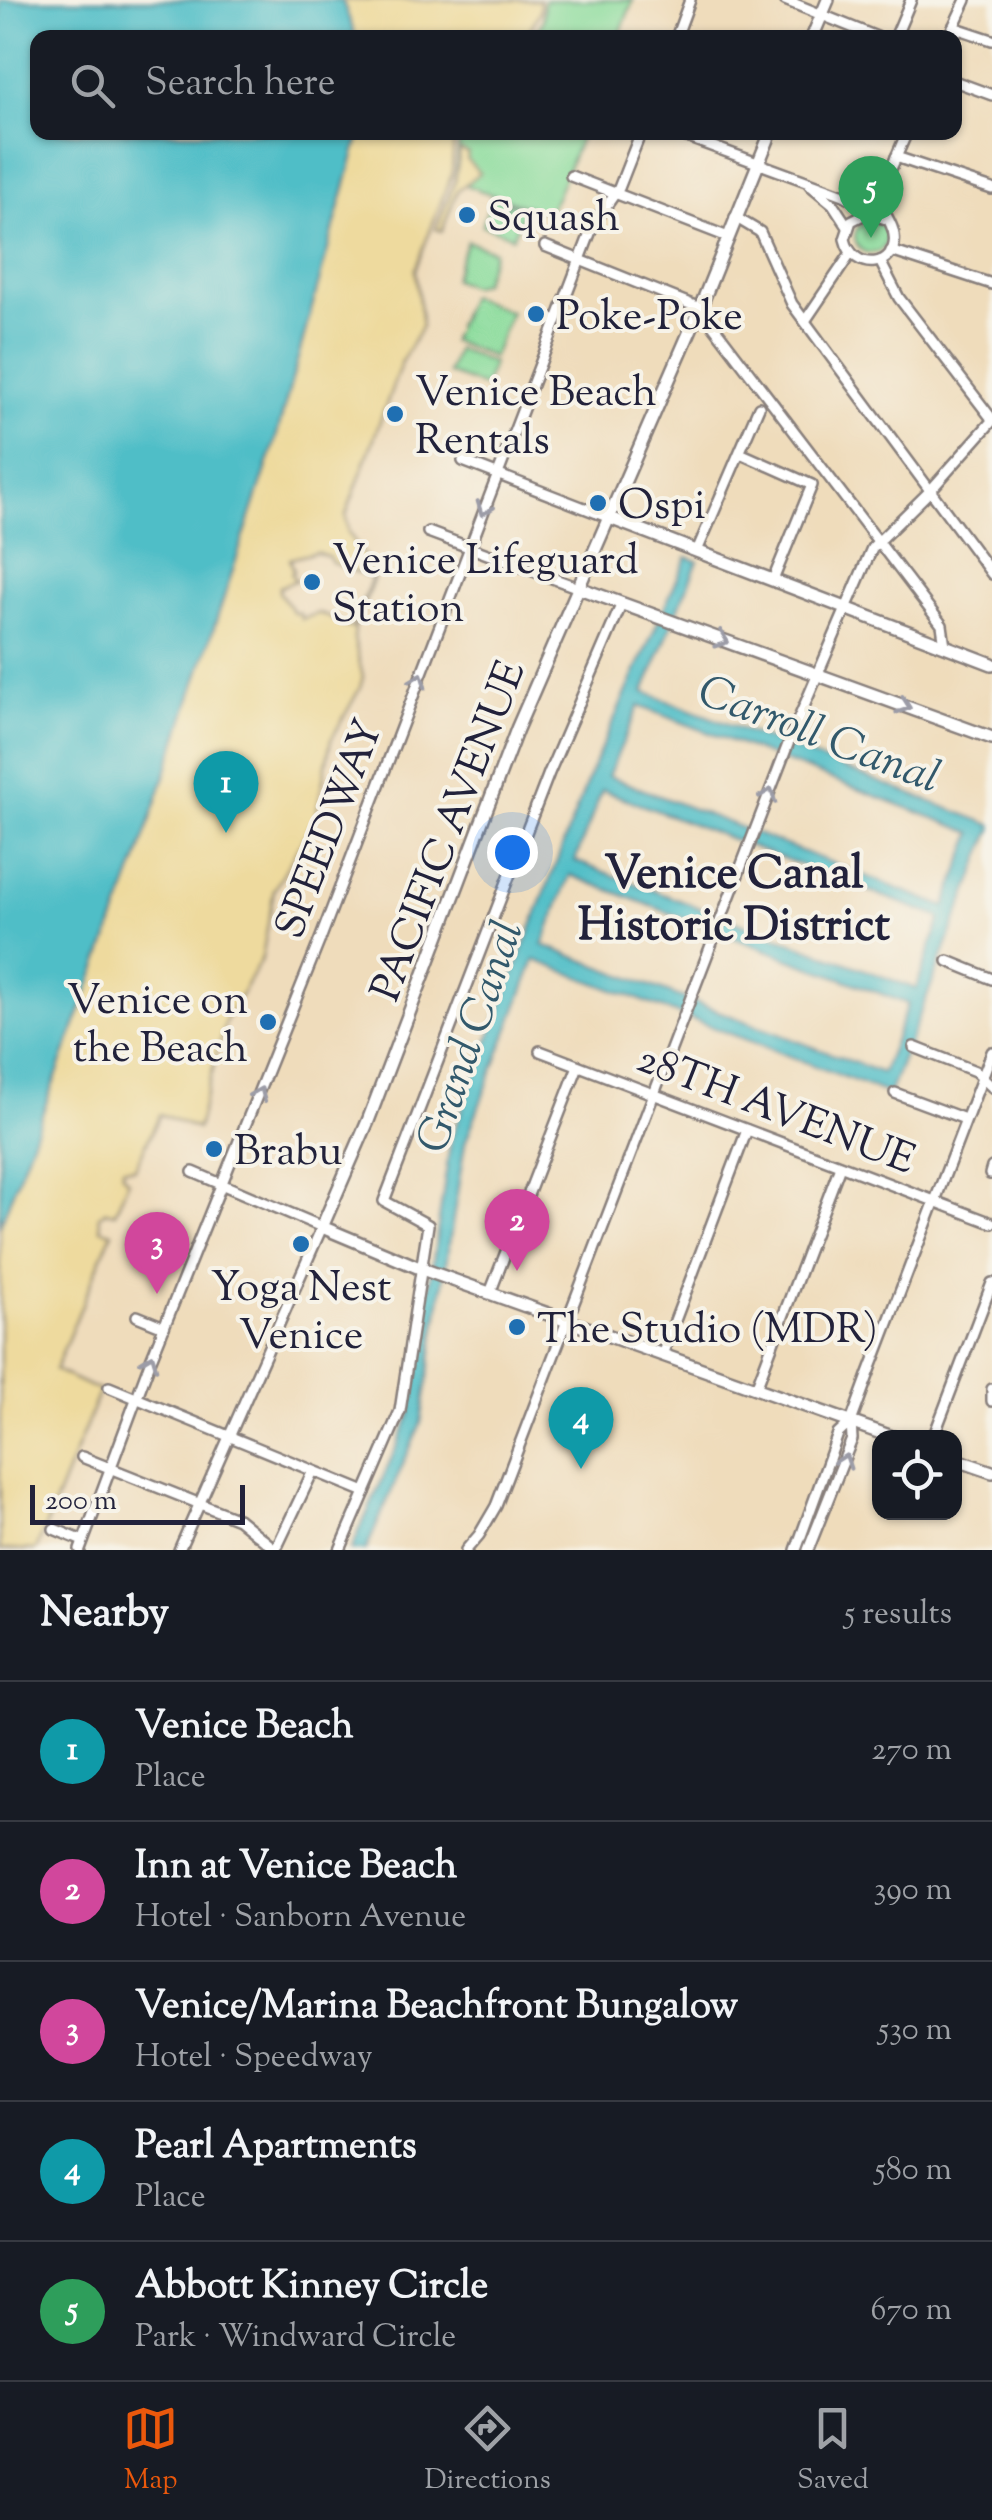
<!DOCTYPE html>
<meta charset="utf-8">
<style>
body{margin:0;font-family:"Sorts Mill Goudy",serif;background:#242831;color:#f1f3f6}
.controls{position:absolute;right:30px;bottom:30px;display:grid;overflow:hidden;border-radius:20px;box-shadow:0 2px 8px #0004}
.controls button{width:90px;height:90px;display:grid;place-items:center;padding:0;border:0;border-bottom:2px solid #363941;background:#171b24;color:#f1f3f6;font:50px sans-serif}
.scale{position:absolute;left:30px;bottom:25px;width:215px;box-sizing:border-box;padding-left:10px;border:5px solid #22223b;border-top:0;font-size:28px;line-height:35px;white-space:nowrap;color:#22223b;-webkit-text-stroke:8px #f7f3e8;paint-order:stroke}
.you{position:absolute;left:512px;top:852px;width:35px;height:35px;margin:-25px;border:8px solid #fff;border-radius:50%;background:#1a73e8;box-shadow:0 0 0 15px #1a73e833}
.badge{display:grid;place-items:center;width:65px;height:65px;border-radius:50%;background:#ea580c;color:#fff;font-size:32px;font-weight:700}
.pin{position:absolute;translate:-50% -82px;filter:drop-shadow(0 2px 5px #0008)}
.pin::after{content:'';position:absolute;top:52px;width:35px;height:30px;background:inherit;clip-path:polygon(0 0,100% 0,50% 100%)}
.list{margin:0;padding:0;list-style:none}
h2{display:flex;justify-content:space-between;align-items:center;height:130px;margin:0;padding:0 40px;font-size:42px}
h2 small{font-size:32px;font-weight:400;color:#9ea1a6}
.list li{display:grid;grid-template-columns:65px 1fr auto;gap:30px;align-items:center;box-sizing:border-box;height:140px;padding:0 40px;border-top:2px solid #363941}
.list b{display:block;font-size:38px;white-space:nowrap}
.list p{margin:0;font-size:32px;white-space:nowrap;color:#9ea1a6}
.list em{font-size:32px;font-style:normal;color:#9ea1a6}
.icon{flex:none;width:55px;height:55px;fill:none;stroke:currentColor;stroke-width:2;stroke-linecap:round;stroke-linejoin:round}
.map{position:relative;flex:none;width:992px;height:1550px;overflow:hidden}
.search{position:absolute;background:#171b24;box-shadow:0 2px 8px #0004;left:30px;right:30px;top:30px;height:110px;display:flex;align-items:center;gap:25px;box-sizing:border-box;padding:0 35px;border-radius:20px;color:#9ea1a6;font-size:38px}
.sheet{height:830px;background:#171b24}
nav{display:flex;justify-content:space-around;align-items:center;box-sizing:border-box;height:140px;border-top:2px solid #363941;background:#171b24;font-size:28px;color:#9ea1a6}
nav a{display:grid;justify-items:center;gap:5px}
nav .on{color:#ea580c}
.map>svg:first-child{display:block}
</style>
<div class="map">
<svg width="992" height="1550" viewBox="0 0 992 1550">
<rect width="100%" height="100%" fill="#f7f3e8"/>
<filter id="ink" filterUnits="userSpaceOnUse"><feTurbulence type="fractalNoise" baseFrequency=".01" numOctaves="2"/><feDisplacementMap in="SourceGraphic" scale="20" xChannelSelector="R" yChannelSelector="G"/><feConvolveMatrix kernelMatrix="1 2 1 2 8 2 1 2 1" color-interpolation-filters="sRGB"/></filter>
<filter id="wash" filterUnits="userSpaceOnUse"><feTurbulence type="fractalNoise" baseFrequency=".0048" numOctaves="4" result="noise"/><feDisplacementMap in="SourceGraphic" scale="40" xChannelSelector="R" yChannelSelector="G"/><feGaussianBlur stdDeviation="2.25" result="paint"/><feColorMatrix in="noise" values="0 0 0 0 0 0 0 0 0 0 0 0 0 0 0 0 0 1.4 0 .05"/><feComposite in="paint" operator="in"/></filter>
<g filter="url(#wash)">
<rect width="100%" height="100%" fill="#efdcbb"/>
<g fill="#8bdc9c" stroke="#567f6c" stroke-width="2.5">
<path d="M 544,0 L 633,0 L 619,37 L 533,38 L 543,21 Z"/>
<path d="M 460,133 L 582,133 L 556,198 L 547,213 L 455,182 Z"/>
<path d="M 492,197 L 508,203 L 502,221 L 509,203 L 524,209 L 513,237 L 482,225 Z"/>
<circle cx="871" cy="237" r="16"/>
<path d="M 467,241 L 494,251 L 483,282 L 472,287 L 453,279 Z"/>
<path d="M 469,296 L 511,312 L 493,357 L 451,341 Z"/>
<path d="M 457,349 L 493,363 L 484,387 L 448,373 Z"/>
</g>
<g fill="#eeda9e" stroke="#887e6c" stroke-width="2.5" fill-rule="evenodd">
<path d="M 342,0 L 540,0 L 540,11 L 526,37 L 356,38 Z"/>
<path d="M 360,133 L 454,133 L 452,174 L 415,270 L 422,326 L 402,361 L 346,515 L 348,532 L 370,564 L 374,578 L 355,628 L 354,639 L 363,677 L 360,688 L 331,740 L 316,816 L 274,890 L 262,958 L 226,1020 L 197,1129 L 160,1114 L 135,1168 L 123,1168 L 122,1174 L 128,1181 L 115,1213 L 106,1211 L 99,1216 L 101,1229 L 112,1232 L 55,1370 L 100,1391 L 36,1550 L 0,1550 L 0,1226 L 137,861 L 274,445 ZM 316,552 L 329,557 L 332,563 L 372,578 L 352,628 L 339,625 L 340,622 L 319,613 L 301,619 L 300,613 L 294,613 L 279,592 L 280,587 L 296,580 L 291,574 L 294,571 L 290,559 Z"/>
<path d="M 460,150 L 468,153 L 467,160 L 480,173 L 457,191 L 442,231 L 436,229 L 455,181 Z"/>
</g>
<g fill="#50bec7" stroke="#397081" stroke-width="2.5" fill-rule="evenodd">
<path d="M 0,0 L 342,0 L 356,37 L 38,38 L 38,132 L 360,133 L 274,445 L 137,861 L 0,1226 Z"/>
<path d="M 687,557 L 698,561 L 644,692 L 992,825 L 992,829 L 889,1094 L 535,960 L 465,1143 L 421,1423 L 366,1550 L 351,1550 L 410,1416 L 451,1138 L 592,769 ZM 639,706 L 973,833 L 945,907 L 608,776 ZM 602,790 L 941,918 L 916,989 L 575,861 ZM 570,875 L 908,1004 L 882,1073 L 543,945 Z"/>
</g>
</g>
<g filter="url(#ink)">
<g fill="none" stroke-linecap="round" stroke-linejoin="round">
<g stroke="#887f7b" stroke-width="14">
<g id="minor">
<path d="M 785,0 L 879,38"/>
<path d="M 953,27 L 992,40"/>
<path d="M 676,38 L 690,0"/>
<path d="M 895,38 L 911,0"/>
<path d="M 948,38 L 966,0"/>
<path d="M 954,81 L 992,95"/>
<path d="M 673,132 L 844,195 L 856,202 L 865,214"/>
<path d="M 896,157 L 992,189"/>
<path d="M 571,176 L 728,237"/>
<path d="M 810,185 L 833,204 L 848,227"/>
<path d="M 878,199 C 882,211 893,223 894,235 C 899,267 853,274 845,239 L 851,221 L 867,213 L 886,219"/>
<path d="M 867,213 L 878,199 L 907,132"/>
<path d="M 735,217 L 760,232 L 792,304 L 992,574"/>
<path d="M 545,246 L 700,308 L 942,625 L 945,646"/>
<path d="M 891,251 L 992,284"/>
<path d="M 880,261 L 899,298 L 992,419"/>
<path d="M 805,321 L 851,253"/>
<path d="M 740,453 L 812,485 L 773,580"/>
<path d="M 463,461 L 610,518"/>
<path d="M 428,532 L 579,588"/>
<path d="M 697,551 L 759,407"/>
<path d="M 948,961 L 992,979"/>
<path d="M 914,1047 L 975,1071 L 992,1087"/>
<path d="M 540,1051 L 992,1223"/>
<path d="M 895,1093 L 965,1119"/>
<path d="M 990,1174 L 992,1167"/>
<path d="M 490,1293 L 578,1066"/>
<path d="M 137,1316 L 164,1327"/>
<path d="M 662,1355 L 747,1130"/>
<path d="M 109,1387 L 365,1492"/>
<path d="M 756,1388 L 840,1166"/>
<path d="M 992,1389 L 992,1401"/>
<path d="M 933,1438 L 992,1283"/>
<path d="M 82,1457 L 238,1519 L 276,1550"/>
<path d="M 54,1529 L 83,1541"/>
<path d="M 276,1549 L 313,1471"/>
<path d="M 80,1550 L 150,1362 L 321,937 L 594,223 L 619,188 L 641,132"/>
<path d="M 179,1550 L 322,1227 L 193,1172"/>
<path d="M 340,1550 L 400,1411 L 428,1225 L 384,1201 L 549,773 L 622,603"/>
<path d="M 466,1550 L 479,1535 L 496,1506 L 790,739 L 872,548 L 929,492 L 992,421"/>
<path d="M 796,1550 L 838,1434 L 851,1422"/>
<path d="M 808,1550 L 852,1439 L 851,1422 L 869,1373 L 992,1052"/>
</g>
</g>
<g stroke="#887f7b" stroke-width="16">
<g id="major">
<path d="M 812,38 L 828,0"/>
<path d="M 771,132 L 700,308 L 517,729 L 368,1121 L 322,1227 L 422,1269 L 895,1438"/>
<path d="M 610,518 L 992,664"/>
<path d="M 579,588 L 992,738"/>
<path d="M 954,1459 L 992,1472"/>
</g>
</g>
<use href="#minor" stroke="#fff" stroke-width="9"/>
<use href="#major" stroke="#fff" stroke-width="11"/>
</g>
<defs><path id="oneway-chevron" d="M-2-3.5L2.5 0L-2 3.5" fill="none" stroke-width="1.6" stroke-linecap="round" stroke-linejoin="round" transform="scale(2.5)"/></defs>
<g stroke="#9c9ca7">
<use href="#oneway-chevron" transform="translate(484 509) rotate(111)"/>
<use href="#oneway-chevron" transform="translate(722 640) rotate(20)"/>
<use href="#oneway-chevron" transform="translate(419 680) rotate(-69)"/>
<use href="#oneway-chevron" transform="translate(904 706) rotate(20)"/>
<use href="#oneway-chevron" transform="translate(769 795) rotate(-69)"/>
<use href="#oneway-chevron" transform="translate(259 1094) rotate(-67)"/>
<use href="#oneway-chevron" transform="translate(150 1361) rotate(-69)"/>
<use href="#oneway-chevron" transform="translate(844 1461) rotate(-70)"/>
</g>
</g>
<g fill="#1f6fb2" stroke="#f7f3e8" stroke-width="4">
<circle cx="467" cy="215" r="10"/>
<circle cx="536" cy="314" r="10"/>
<circle cx="395" cy="414" r="10"/>
<circle cx="598" cy="503" r="10"/>
<circle cx="312" cy="582" r="10"/>
<circle cx="268" cy="1022" r="10"/>
<circle cx="214" cy="1149" r="10"/>
<circle cx="301" cy="1244" r="10"/>
<circle cx="517" cy="1327" r="10"/>
</g>
<g text-anchor="middle" stroke-width="8" stroke-linejoin="round" paint-order="stroke">
<g font-size="42" fill="#22223b" stroke="#f7f3e8" text-anchor="start">
<text x="487" y="230">Squash</text>
<text x="556" y="329">Poke-Poke</text>
<text x="415" y="405">Venice Beach<tspan x="415" dy="48">Rentals</tspan></text>
<text x="618" y="518">Ospi</text>
<text x="332" y="573">Venice Lifeguard<tspan x="332" dy="48">Station</tspan></text>
<text x="248" y="1013" text-anchor="end">Venice on<tspan x="248" dy="48">the Beach</tspan></text>
<text x="234" y="1164">Brabu</text>
<text x="301" y="1300" text-anchor="middle">Yoga Nest<tspan x="301" dy="48">Venice</tspan></text>
<text x="537" y="1342">The Studio (MDR)</text>
</g>
<g font-size="42" fill="#22223b" stroke="#f7f3e8">
<text transform="translate(327 828) rotate(-69)" y="15">SPEEDWAY</text>
<text transform="translate(446 830) rotate(-69)" y="15">PACIFIC AVENUE</text>
<text transform="translate(777 1107) rotate(21)" y="15">28TH AVENUE</text>
</g>
<g font-size="45" font-style="italic" fill="#32596c" stroke="#f7f3e8">
<text transform="translate(820 732) rotate(21)" y="16">Carroll Canal</text>
<text transform="translate(468 1036) rotate(-71)" y="16">Grand Canal</text>
</g>
<g font-size="45" font-weight="bold" fill="#22223b" stroke="#f7f3e8">
<text x="734" y="887">Venice Canal<tspan x="734" dy="52">Historic District</tspan></text>
</g>
</g>
</svg>
<div class="controls">
<button><svg class="icon" aria-label="locate" viewBox="0 0 24 24"><circle cx="12" cy="12" r="6"/><path d="M12 2v4M12 18v4M2 12h4M18 12h4"/></svg></button>
</div>
<div class="scale">200 m</div>
<div class="you"></div>
<div class="pin badge" style="left:226px;top:833px;background:#0f9aa8">1</div>
<div class="pin badge" style="left:517px;top:1271px;background:#d1479c">2</div>
<div class="pin badge" style="left:157px;top:1294px;background:#d1479c">3</div>
<div class="pin badge" style="left:581px;top:1469px;background:#0f9aa8">4</div>
<div class="pin badge" style="left:871px;top:238px;background:#2e9e5b">5</div>
<div class="search"><svg class="icon" aria-label="search" viewBox="0 0 24 24"><circle cx="10" cy="10" r="6"/><path d="M15 15l6 6"/></svg>Search here</div>
</div>
<section class="sheet">
<h2>Nearby<small>5 results</small></h2>
<ul class="list">
<li><span class="badge" style="background:#0f9aa8">1</span><div><b>Venice Beach</b><p>Place</p></div><em>270 m</em></li>
<li><span class="badge" style="background:#d1479c">2</span><div><b>Inn at Venice Beach</b><p>Hotel · Sanborn Avenue</p></div><em>390 m</em></li>
<li><span class="badge" style="background:#d1479c">3</span><div><b>Venice/Marina Beachfront Bungalow</b><p>Hotel · Speedway</p></div><em>530 m</em></li>
<li><span class="badge" style="background:#0f9aa8">4</span><div><b>Pearl Apartments</b><p>Place</p></div><em>580 m</em></li>
<li><span class="badge" style="background:#2e9e5b">5</span><div><b>Abbott Kinney Circle</b><p>Park · Windward Circle</p></div><em>670 m</em></li>
</ul>
</section>
<nav>
<a class="on"><svg class="icon" aria-label="map" viewBox="0 0 24 24"><path d="M3 6l6-2 6 2 6-2v14l-6 2-6-2-6 2zM9 4v14M15 6v14"/></svg>Map</a>
<a><svg class="icon" aria-label="directions" viewBox="0 0 24 24"><path d="M12 3l9 9-9 9-9-9zM9 14v-3h6M13 9l2 2-2 2"/></svg>Directions</a>
<a><svg class="icon" aria-label="saved" viewBox="0 0 24 24"><path d="M7 4h10v16l-5-4-5 4z"/></svg>Saved</a>
</nav>
